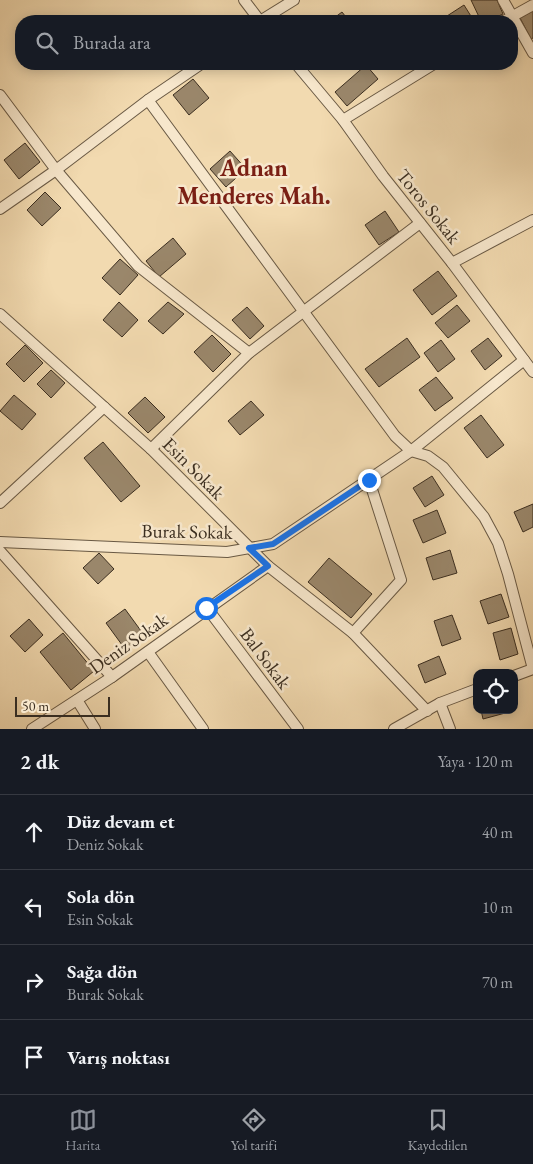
<!DOCTYPE html>
<html lang="tr">
<meta charset="utf-8">
<style>
body{margin:0;font-family:"EB Garamond",serif;background:#242831;color:#f1f3f6}
.controls{position:absolute;right:15px;bottom:15px;display:grid;overflow:hidden;border-radius:10px;box-shadow:0 2px 12px #0003}
.controls button{width:45px;height:45px;display:grid;place-items:center;padding:0;border:0;border-bottom:1px solid #363941;background:#171b24;color:#f1f3f6;font:25px sans-serif}
.scale{position:absolute;left:15px;bottom:12px;width:95px;box-sizing:border-box;padding-left:5px;border:2px solid #3b2e20;border-top:0;font-size:14px;line-height:18px;white-space:nowrap;color:#3b2e20;-webkit-text-stroke:4px #f7e7cc;paint-order:stroke}
.stop{position:absolute;width:15px;height:15px;margin:-11px;border:4px solid #1a73e8;border-radius:50%;background:#fff}
.stop.end{background:#1a73e8;border-color:#fff;box-shadow:0 1px 5px #0008}
.list{margin:0;padding:0;list-style:none}
h2{display:flex;justify-content:space-between;align-items:center;height:65px;margin:0;padding:0 20px;font-size:21px}
h2 small{font-size:16px;font-weight:400;color:#9ea1a6}
.list li{display:grid;grid-template-columns:32px 1fr auto;gap:15px;align-items:center;box-sizing:border-box;height:75px;padding:0 20px;border-top:1px solid #363941}
.list b{display:block;font-size:19px;white-space:nowrap}
.list p{margin:0;font-size:16px;white-space:nowrap;color:#9ea1a6}
.list em{font-size:16px;font-style:normal;color:#9ea1a6}
.icon{flex:none;width:28px;height:28px;fill:none;stroke:currentColor;stroke-width:2;stroke-linecap:round;stroke-linejoin:round}
.map{position:relative;flex:none;width:533px;height:729px;overflow:hidden}
.search{position:absolute;background:#171b24;box-shadow:0 2px 12px #0003;left:15px;right:15px;top:15px;height:55px;display:flex;align-items:center;gap:12px;box-sizing:border-box;padding:0 18px;border-radius:20px;color:#9ea1a6;font-size:19px}
.sheet{height:365px;background:#171b24}
nav{display:flex;justify-content:space-around;align-items:center;box-sizing:border-box;height:70px;border-top:1px solid #363941;background:#171b24;font-size:14px;color:#9ea1a6}
nav a{display:grid;justify-items:center;gap:2px}
nav .on{color:#8c9099}
.map>svg:first-child{display:block}
</style>
<div class="map">
<svg width="533" height="729" viewBox="0 0 533 729">
<rect width="100%" height="100%" fill="#f2dab0"/>
<filter id="stains"><feTurbulence type="fractalNoise" baseFrequency=".004" numOctaves="4"/><feColorMatrix values="0 0 0 0 .2 0 0 0 0 .09 0 0 0 0 .02 0 0 0 .5 -.17"/></filter>
<radialGradient id="worn" r=".72"><stop offset=".6" stop-color="#630" stop-opacity="0"/><stop offset="1" stop-color="#630" stop-opacity=".3"/></radialGradient>
<g fill="#9a876b" stroke="#3b2e20">
<path d="M 471,0 L 497,0 L 503,14 L 487,21 L 481,21 Z"/>
<path d="M 464,5 L 474,21 L 450,21 L 447,16 Z"/>
<path d="M 533,11 L 533,38 L 531,39 L 520,18 Z"/>
<path d="M 342,12 L 349,21 L 330,21 Z"/>
<path d="M 366,65 L 378,79 L 347,106 L 335,92 Z"/>
<path d="M 193,79 L 209,98 L 189,115 L 173,95 Z"/>
<path d="M 25,143 L 40,162 L 19,179 L 4,160 Z"/>
<path d="M 230,151 L 246,169 L 226,187 L 210,169 Z"/>
<path d="M 45,192 L 61,208 L 42,226 L 27,210 Z"/>
<path d="M 385,211 L 399,232 L 379,245 L 365,225 Z"/>
<path d="M 173,238 L 186,254 L 159,277 L 146,261 Z"/>
<path d="M 120,259 L 138,275 L 120,295 L 102,278 Z"/>
<path d="M 438,271 L 457,296 L 432,315 L 413,290 Z"/>
<path d="M 119,302 L 138,320 L 122,337 L 103,320 Z"/>
<path d="M 168,302 L 184,314 L 163,334 L 148,321 Z"/>
<path d="M 457,305 L 470,321 L 448,338 L 435,323 Z"/>
<path d="M 247,307 L 264,326 L 250,339 L 232,320 Z"/>
<path d="M 212,335 L 231,354 L 213,372 L 194,352 Z"/>
<path d="M 407,338 L 420,357 L 379,387 L 365,369 Z"/>
<path d="M 488,338 L 502,356 L 485,370 L 471,351 Z"/>
<path d="M 441,340 L 455,359 L 438,372 L 424,353 Z"/>
<path d="M 25,345 L 43,363 L 24,382 L 6,364 Z"/>
<path d="M 51,370 L 65,383 L 51,398 L 37,384 Z"/>
<path d="M 436,377 L 453,398 L 435,411 L 419,390 Z"/>
<path d="M 14,395 L 36,414 L 22,430 L 0,411 Z"/>
<path d="M 145,397 L 165,417 L 148,433 L 128,413 Z"/>
<path d="M 251,401 L 264,415 L 240,435 L 228,421 Z"/>
<path d="M 481,415 L 504,445 L 487,458 L 464,428 Z"/>
<path d="M 103,442 L 140,486 L 121,502 L 84,458 Z"/>
<path d="M 432,476 L 444,495 L 425,507 L 413,488 Z"/>
<path d="M 533,504 L 533,527 L 523,532 L 514,512 Z"/>
<path d="M 437,510 L 446,533 L 423,543 L 413,520 Z"/>
<path d="M 450,550 L 457,573 L 433,580 L 426,558 Z"/>
<path d="M 99,553 L 114,569 L 98,584 L 83,568 Z"/>
<path d="M 329,558 L 372,594 L 351,618 L 308,582 Z"/>
<path d="M 501,594 L 509,617 L 488,624 L 480,601 Z"/>
<path d="M 125,609 L 144,635 L 125,649 L 106,623 Z"/>
<path d="M 452,615 L 461,639 L 442,646 L 434,621 Z"/>
<path d="M 29,619 L 43,635 L 25,652 L 10,636 Z"/>
<path d="M 511,628 L 518,654 L 500,660 L 493,633 Z"/>
<path d="M 63,633 L 94,671 L 71,690 L 40,652 Z"/>
<path d="M 439,656 L 446,674 L 425,683 L 418,665 Z"/>
<path d="M 481,710 L 509,710 L 509,712 L 483,719 Z"/>
</g>
<g fill="none" stroke-linecap="round" stroke-linejoin="round">
<g stroke="#695944" stroke-width="12">
<g id="minor">
<path d="M 244,0 L 260,21"/>
<path d="M 503,0 L 533,53"/>
<path d="M 260,21 L 294,0"/>
<path d="M 504,21 L 533,5"/>
<path d="M 296,64 L 343,120 L 383,176 L 452,263 L 533,372"/>
<path d="M 0,95 L 56,170 L 138,266 L 249,353"/>
<path d="M 148,100 L 395,436 L 411,451 L 428,456 L 443,467 L 484,517 L 498,543 L 508,574 L 533,669"/>
<path d="M 343,120 L 434,64"/>
<path d="M 0,209 L 56,170 L 148,100 L 201,64"/>
<path d="M 452,263 L 533,220"/>
<path d="M 0,314 L 151,449 L 268,566 L 353,633 L 427,711"/>
<path d="M 151,449 L 249,353 L 420,223"/>
<path d="M 0,503 L 104,407"/>
<path d="M 0,542 L 227,552 L 273,544 L 411,451 L 524,360"/>
<path d="M 0,551 L 112,677"/>
<path d="M 207,608 L 298,729"/>
<path d="M 353,633 L 401,580 L 369,480"/>
<path d="M 148,652 L 203,729"/>
<path d="M 514,676 L 533,669"/>
<path d="M 77,700 L 95,729"/>
<path d="M 440,703 L 450,729"/>
<path d="M 32,729 L 112,677 L 268,566"/>
<path d="M 394,729 L 440,703 L 477,689"/>
</g>
</g>
<use href="#minor" stroke="#f7e7cc" stroke-width="10"/>
</g>
<g fill="none" stroke-linecap="round" stroke-linejoin="round">
<path stroke="#1a73e8" stroke-width="6" d="M 206,608 L 268,566 L 249,548 L 273,544 L 369,480"/>
</g>
<g text-anchor="middle" stroke-width="5" stroke-linejoin="round" paint-order="stroke">
<g font-size="19" fill="#3b2e20" stroke="#f7e7cc">
<text transform="translate(429 206) rotate(51)" y="7">Toros Sokak</text>
<text transform="translate(194 468) rotate(45)" y="7">Esin Sokak</text>
<text transform="translate(187 531) rotate(1)" y="7">Burak Sokak</text>
<text transform="translate(128 643) rotate(-35)" y="7">Deniz Sokak</text>
<text transform="translate(266 658) rotate(53)" y="7">Bal Sokak</text>
</g>
<g font-size="24" font-weight="bold" fill="#7a1f14" stroke="#f7e7cc">
<text x="254" y="176">Adnan<tspan x="254" dy="28">Menderes Mah.</tspan></text>
</g>
</g>
<rect width="100%" height="100%" filter="url(#stains)"/>
<rect width="100%" height="100%" fill="url(#worn)"/>
</svg>
<div class="controls">
<button><svg class="icon" aria-label="locate" viewBox="0 0 24 24"><circle cx="12" cy="12" r="6"/><path d="M12 2v4M12 18v4M2 12h4M18 12h4"/></svg></button>
</div>
<div class="scale">50 m</div>
<div class="stop" style="left:206px;top:608px"></div>
<div class="stop end" style="left:369px;top:480px"></div>
<div class="search"><svg class="icon" aria-label="search" viewBox="0 0 24 24"><circle cx="10" cy="10" r="6"/><path d="M15 15l6 6"/></svg>Burada ara</div>
</div>
<section class="sheet">
<h2>2 dk<small>Yaya · 120 m</small></h2>
<ul class="list">
<li><svg class="icon" aria-label="ahead" viewBox="0 0 24 24"><path d="M12 20V5M6 11l6-6 6 6"/></svg><div><b>Düz devam et</b><p>Deniz Sokak</p></div><em>40 m</em></li>
<li><svg class="icon" aria-label="left" viewBox="0 0 24 24"><path d="M17 20v-9H6M10 6l-5 5 5 5"/></svg><div><b>Sola dön</b><p>Esin Sokak</p></div><em>10 m</em></li>
<li><svg class="icon" aria-label="right" viewBox="0 0 24 24"><path d="M7 20v-9h11M14 6l5 5-5 5"/></svg><div><b>Sağa dön</b><p>Burak Sokak</p></div><em>70 m</em></li>
<li><svg class="icon" aria-label="arrive" viewBox="0 0 24 24"><path d="M6 21V4h12l-3 4 3 4H6"/></svg><div><b>Varış noktası</b></div></li>
</ul>
</section>
<nav>
<a class="on"><svg class="icon" aria-label="map" viewBox="0 0 24 24"><path d="M3 6l6-2 6 2 6-2v14l-6 2-6-2-6 2zM9 4v14M15 6v14"/></svg>Harita</a>
<a><svg class="icon" aria-label="directions" viewBox="0 0 24 24"><path d="M12 3l9 9-9 9-9-9zM9 14v-3h6M13 9l2 2-2 2"/></svg>Yol tarifi</a>
<a><svg class="icon" aria-label="saved" viewBox="0 0 24 24"><path d="M7 4h10v16l-5-4-5 4z"/></svg>Kaydedilen</a>
</nav>
